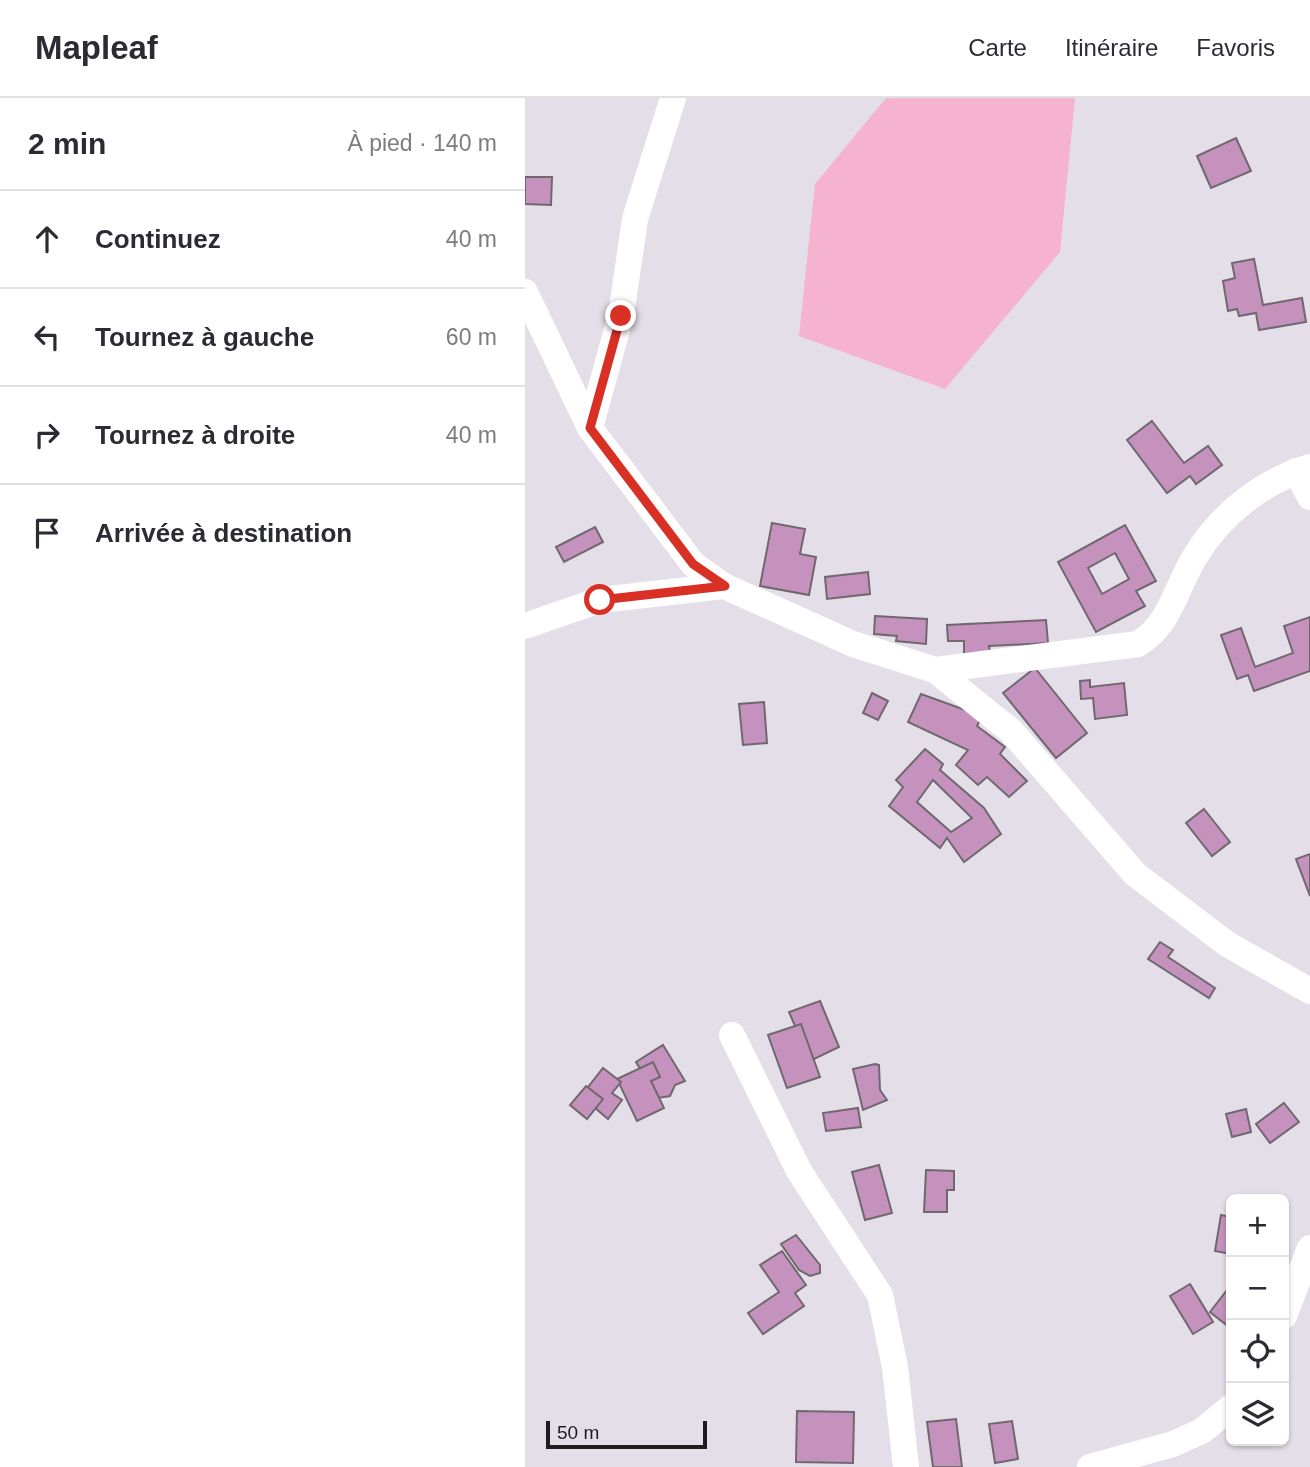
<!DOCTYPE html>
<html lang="fr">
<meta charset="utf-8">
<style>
body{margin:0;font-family:Helvetica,sans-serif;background:#f2f2f3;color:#2b2b33}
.controls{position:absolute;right:21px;bottom:21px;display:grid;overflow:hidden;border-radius:10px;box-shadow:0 2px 5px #0004}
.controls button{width:63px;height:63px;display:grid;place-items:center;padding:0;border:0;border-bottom:2px solid #e1e1e2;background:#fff;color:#2b2b33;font:35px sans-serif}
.scale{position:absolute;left:21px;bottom:18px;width:161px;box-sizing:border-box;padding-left:7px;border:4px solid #1e1c1f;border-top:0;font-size:19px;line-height:24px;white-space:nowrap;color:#1e1c1f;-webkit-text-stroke:5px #e3dee8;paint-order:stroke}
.stop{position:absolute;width:21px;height:21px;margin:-16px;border:5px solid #d93025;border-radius:50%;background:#fff}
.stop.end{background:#d93025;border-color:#fff;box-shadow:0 2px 7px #0008}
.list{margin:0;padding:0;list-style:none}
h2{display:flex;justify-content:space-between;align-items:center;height:91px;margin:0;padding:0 28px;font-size:30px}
h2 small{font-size:23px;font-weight:400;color:#7c7c81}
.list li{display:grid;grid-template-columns:46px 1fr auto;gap:21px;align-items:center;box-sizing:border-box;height:98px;padding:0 28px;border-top:2px solid #e1e1e2}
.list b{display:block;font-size:26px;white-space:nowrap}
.list em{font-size:23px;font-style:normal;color:#7c7c81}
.icon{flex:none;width:38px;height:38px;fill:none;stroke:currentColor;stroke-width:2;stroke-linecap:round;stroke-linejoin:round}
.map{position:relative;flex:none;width:785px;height:1369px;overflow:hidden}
header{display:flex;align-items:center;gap:42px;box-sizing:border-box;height:98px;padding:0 35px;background:#fff;border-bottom:2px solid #e1e1e2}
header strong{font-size:33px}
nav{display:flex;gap:38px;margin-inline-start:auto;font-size:24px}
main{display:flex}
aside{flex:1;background:#fff}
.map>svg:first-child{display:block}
</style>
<header>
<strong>Mapleaf</strong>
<nav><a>Carte</a><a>Itinéraire</a><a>Favoris</a></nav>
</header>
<main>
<aside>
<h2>2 min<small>À pied · 140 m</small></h2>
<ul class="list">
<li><svg class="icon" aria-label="ahead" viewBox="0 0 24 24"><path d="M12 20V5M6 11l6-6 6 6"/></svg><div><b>Continuez</b></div><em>40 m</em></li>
<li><svg class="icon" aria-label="left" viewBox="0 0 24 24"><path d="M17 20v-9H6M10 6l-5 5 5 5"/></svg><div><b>Tournez à gauche</b></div><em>60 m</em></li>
<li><svg class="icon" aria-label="right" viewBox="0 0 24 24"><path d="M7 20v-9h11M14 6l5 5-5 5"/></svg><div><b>Tournez à droite</b></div><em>40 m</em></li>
<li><svg class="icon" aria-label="arrive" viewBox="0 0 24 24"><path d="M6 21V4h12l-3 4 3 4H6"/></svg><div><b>Arrivée à destination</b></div></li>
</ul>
</aside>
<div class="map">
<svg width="785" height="1369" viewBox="0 0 785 1369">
<rect width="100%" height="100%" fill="#e3dee8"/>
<path fill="#f5b3cf" d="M 361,0 L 550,0 L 535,154 L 420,291 L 274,238 L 290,86 Z"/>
<g fill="#c592be" stroke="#70686e" stroke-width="2" fill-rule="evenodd">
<path d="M 711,40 L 726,73 L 686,90 L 672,58 Z"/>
<path d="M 0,79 L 27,79 L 26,107 L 0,106 Z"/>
<path d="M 729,161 L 738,207 L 777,200 L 781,224 L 734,232 L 731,215 L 714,218 L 712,211 L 703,213 L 698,183 L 710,180 L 707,165 Z"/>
<path d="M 627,323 L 659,365 L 683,348 L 697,367 L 671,386 L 665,378 L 642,395 L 602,342 Z"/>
<path d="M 247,425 L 280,431 L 275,456 L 291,459 L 284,497 L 235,488 Z"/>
<path d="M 600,427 L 631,483 L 611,493 L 620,508 L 571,534 L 533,464 ZM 590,455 L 604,481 L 577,496 L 563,470 Z"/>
<path d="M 70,429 L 78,444 L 39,464 L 31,449 Z"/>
<path d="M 343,474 L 345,496 L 302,501 L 300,479 Z"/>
<path d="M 350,518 L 402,521 L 401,546 L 371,543 L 372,538 L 349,536 Z"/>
<path d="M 785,519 L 785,573 L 729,593 L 723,577 L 712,581 L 696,537 L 716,530 L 730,569 L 768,555 L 759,528 Z"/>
<path d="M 521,522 L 523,545 L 464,548 L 465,554 L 439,556 L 439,543 L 423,543 L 422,527 Z"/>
<path d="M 510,570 L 562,635 L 531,660 L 478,595 Z"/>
<path d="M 565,582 L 565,589 L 599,585 L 602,617 L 570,621 L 568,600 L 556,601 L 555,583 Z"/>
<path d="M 347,595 L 363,603 L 353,622 L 338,615 Z"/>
<path d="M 396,596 L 457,618 L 452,628 L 480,649 L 475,656 L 502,683 L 484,699 L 462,679 L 453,687 L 431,667 L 443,652 L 383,624 Z"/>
<path d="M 239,604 L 242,645 L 218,647 L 214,606 Z"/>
<path d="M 400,651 L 418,666 L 415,672 L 459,710 L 476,736 L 439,764 L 422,740 L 415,750 L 364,708 L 378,689 L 371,682 ZM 408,682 L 447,720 L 426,734 L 392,704 Z"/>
<path d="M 679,711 L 705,744 L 687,758 L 661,725 Z"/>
<path d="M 785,756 L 785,798 L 771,761 Z"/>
<path d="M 635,844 L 648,852 L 643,859 L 690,890 L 684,900 L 623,861 Z"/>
<path d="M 295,903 L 314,949 L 285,963 L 264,914 Z"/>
<path d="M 276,926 L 295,979 L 262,990 L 243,937 Z"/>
<path d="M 138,947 L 160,983 L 150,987 L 145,998 L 133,1000 L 111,964 Z"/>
<path d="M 128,964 L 135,979 L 126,983 L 139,1010 L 112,1023 L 92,981 Z"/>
<path d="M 350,966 L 354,967 L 355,992 L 362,1002 L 338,1012 L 328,971 Z"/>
<path d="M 78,970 L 96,984 L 87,995 L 97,1002 L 83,1021 L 56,998 Z"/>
<path d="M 61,988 L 78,1001 L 62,1021 L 45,1007 Z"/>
<path d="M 759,1005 L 774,1024 L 745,1045 L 731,1026 Z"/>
<path d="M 333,1010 L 336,1029 L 301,1033 L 298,1015 Z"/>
<path d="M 721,1011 L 726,1034 L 707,1039 L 701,1016 Z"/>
<path d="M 354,1067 L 367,1115 L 340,1122 L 327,1074 Z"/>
<path d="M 401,1072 L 429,1073 L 429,1092 L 422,1092 L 422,1114 L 399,1114 Z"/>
<path d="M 696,1117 L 706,1119 L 706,1156 L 690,1153 Z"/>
<path d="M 271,1137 L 295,1167 L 295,1175 L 285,1178 L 274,1172 L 256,1146 Z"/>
<path d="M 257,1153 L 281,1187 L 270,1195 L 279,1208 L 238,1236 L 223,1215 L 254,1194 L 235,1167 Z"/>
<path d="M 665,1186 L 688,1224 L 668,1236 L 645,1198 Z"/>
<path d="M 706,1187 L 706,1226 L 704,1229 L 685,1214 Z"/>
<path d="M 272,1313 L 329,1314 L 328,1365 L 271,1364 Z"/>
<path d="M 431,1321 L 437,1369 L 408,1369 L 402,1324 Z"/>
<path d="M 487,1323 L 493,1361 L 470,1365 L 464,1326 Z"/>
</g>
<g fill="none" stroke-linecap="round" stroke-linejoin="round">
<g stroke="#fff" stroke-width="26">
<path d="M 0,194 L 65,330 L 168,466 L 199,488"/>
<path d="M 65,330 L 96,217 L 110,121 L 148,0"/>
<path d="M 771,373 L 785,399"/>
<path d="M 0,528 L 75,502 L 199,488 L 328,546 L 410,572 L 486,633 L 610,776 L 702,846 L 785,893"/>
<path d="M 410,572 L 613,546 C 647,525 651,488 671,457 C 697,415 738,383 785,369"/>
<path d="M 207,937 L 274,1073 L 355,1197 L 370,1269 L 381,1369"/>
<path d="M 759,1218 L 785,1150"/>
<path d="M 565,1369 L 648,1346 L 677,1333 L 706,1309"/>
</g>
</g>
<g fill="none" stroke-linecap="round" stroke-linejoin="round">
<path stroke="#d93025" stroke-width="9" d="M 75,502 L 200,488 L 168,466 L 65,330 L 96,218"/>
</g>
</svg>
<div class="controls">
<button>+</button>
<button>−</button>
<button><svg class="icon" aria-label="locate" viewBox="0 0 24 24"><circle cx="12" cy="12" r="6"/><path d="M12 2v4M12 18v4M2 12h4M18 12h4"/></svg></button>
<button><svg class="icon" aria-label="layers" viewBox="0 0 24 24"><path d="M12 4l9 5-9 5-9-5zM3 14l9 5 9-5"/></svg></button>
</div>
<div class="scale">50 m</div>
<div class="stop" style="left:75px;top:502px"></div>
<div class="stop end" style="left:96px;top:218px"></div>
</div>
</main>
